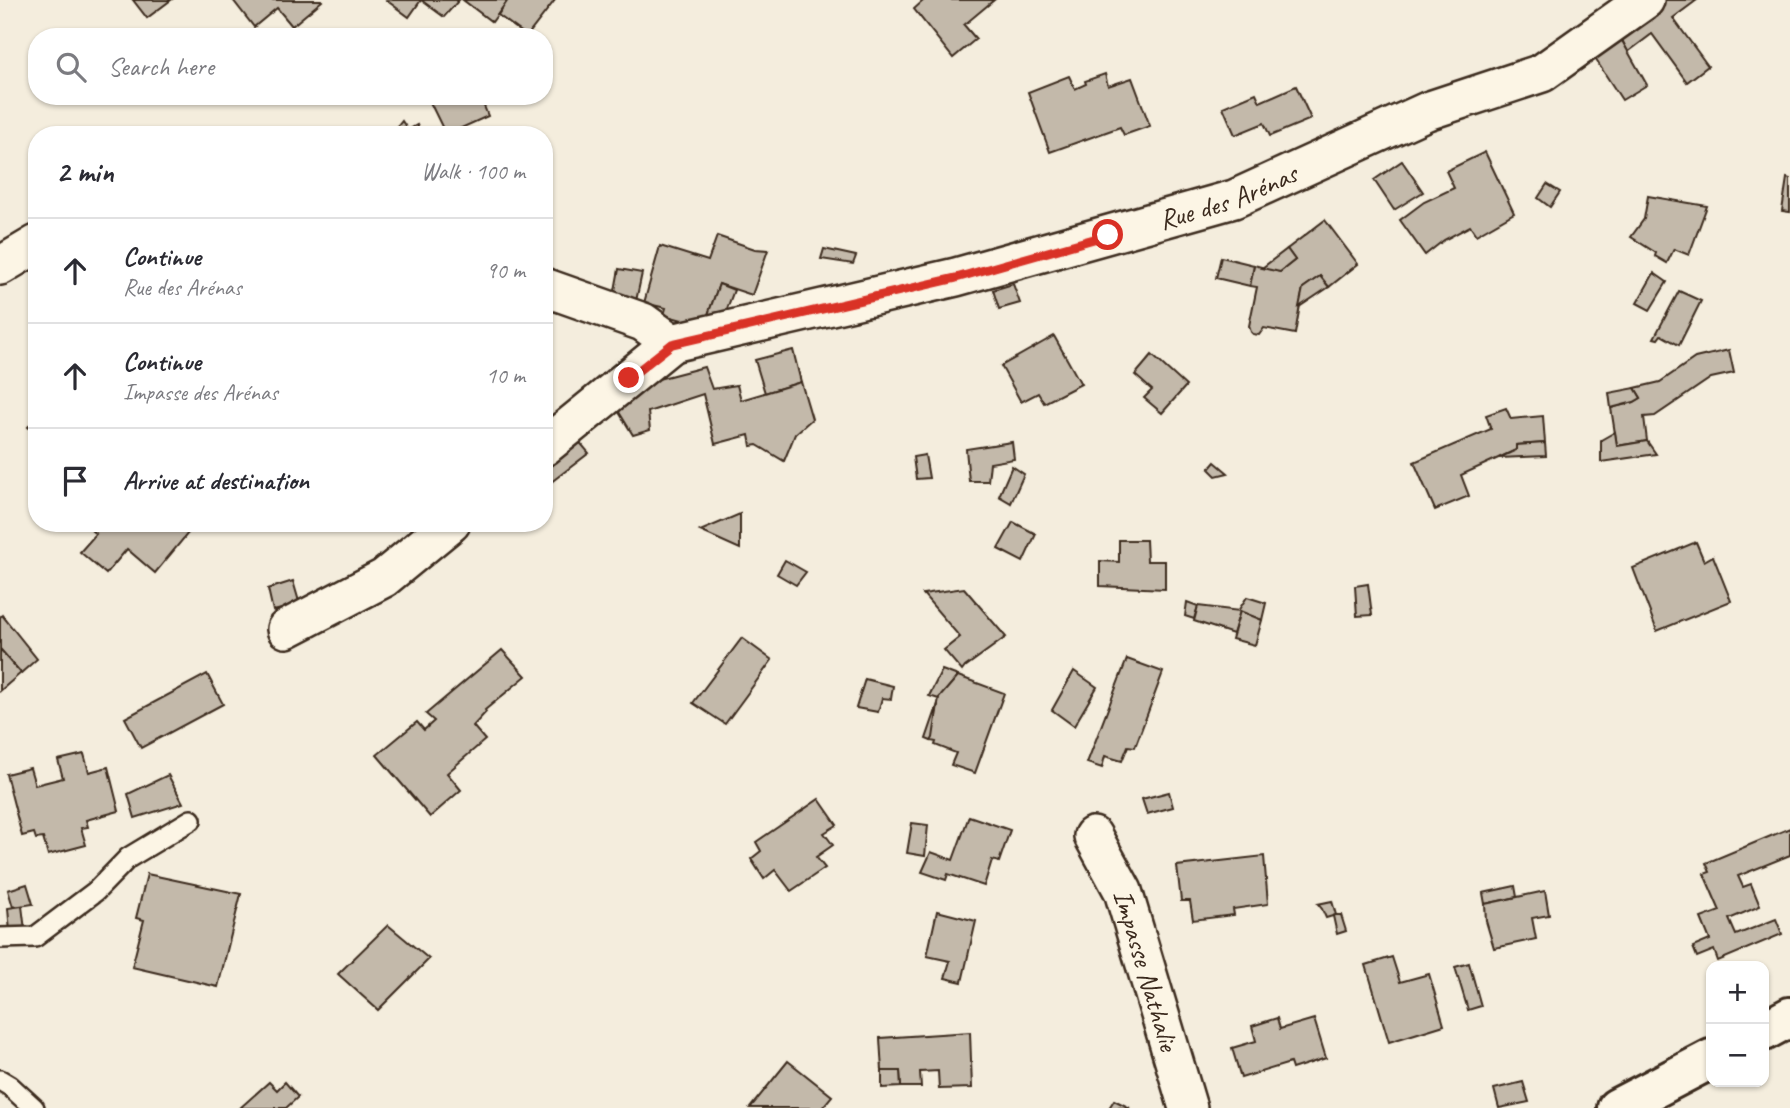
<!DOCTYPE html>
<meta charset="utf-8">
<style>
body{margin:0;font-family:Caveat,sans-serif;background:#f7f7f7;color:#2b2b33}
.controls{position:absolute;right:21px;bottom:21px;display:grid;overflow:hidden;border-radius:14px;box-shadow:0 2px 5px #0004}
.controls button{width:63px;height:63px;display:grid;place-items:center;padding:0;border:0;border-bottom:2px solid #e1e1e2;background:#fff;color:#2b2b33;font:35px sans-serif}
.stop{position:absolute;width:21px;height:21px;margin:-16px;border:5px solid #d93025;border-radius:50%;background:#fff}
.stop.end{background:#d93025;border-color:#fff;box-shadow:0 2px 7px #0008}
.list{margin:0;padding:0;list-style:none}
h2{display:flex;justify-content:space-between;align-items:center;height:91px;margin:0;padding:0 28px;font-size:30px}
h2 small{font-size:23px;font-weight:400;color:#7c7c81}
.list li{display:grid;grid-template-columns:46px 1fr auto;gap:21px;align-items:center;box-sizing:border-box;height:105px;padding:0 28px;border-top:2px solid #e1e1e2}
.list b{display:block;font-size:26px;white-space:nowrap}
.list p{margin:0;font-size:23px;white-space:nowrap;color:#7c7c81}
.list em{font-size:23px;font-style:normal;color:#7c7c81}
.icon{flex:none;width:38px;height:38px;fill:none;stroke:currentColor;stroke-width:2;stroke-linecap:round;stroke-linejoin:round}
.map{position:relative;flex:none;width:1790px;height:1108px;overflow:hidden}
.search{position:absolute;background:#fff;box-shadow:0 2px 5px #0004;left:28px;top:28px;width:525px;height:77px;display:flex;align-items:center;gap:18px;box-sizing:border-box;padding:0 24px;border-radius:28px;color:#7c7c81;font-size:26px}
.panel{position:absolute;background:#fff;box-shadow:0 2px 5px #0004;left:28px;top:126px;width:525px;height:406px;border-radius:28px}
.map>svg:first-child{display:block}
</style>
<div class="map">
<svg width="1790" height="1108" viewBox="0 0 1790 1108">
<rect width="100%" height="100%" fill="#f4eddd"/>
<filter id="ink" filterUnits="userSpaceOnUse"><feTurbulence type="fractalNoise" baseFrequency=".0143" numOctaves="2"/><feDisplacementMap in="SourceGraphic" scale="14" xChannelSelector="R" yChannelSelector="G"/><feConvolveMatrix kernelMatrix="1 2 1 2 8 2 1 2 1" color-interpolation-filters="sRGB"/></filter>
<g filter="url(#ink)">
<g fill="#c3b9aa" stroke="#3b2a1e" stroke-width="2">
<path d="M 133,0 L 171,0 L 147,18 Z"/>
<path d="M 233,0 L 321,0 L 322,1 L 292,26 L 277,8 L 254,27 Z"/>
<path d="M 386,0 L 421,0 L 409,17 Z"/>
<path d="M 421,0 L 459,0 L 444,17 Z"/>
<path d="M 463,0 L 508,0 L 492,22 Z"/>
<path d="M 508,0 L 555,0 L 527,36 L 498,15 Z"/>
<path d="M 924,0 L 994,0 L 964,25 L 976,39 L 953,58 L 914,9 Z"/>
<path d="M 1660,0 L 1697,0 L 1673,18 L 1708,66 L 1687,82 L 1652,34 L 1628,52 L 1618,32 Z"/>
<path d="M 1621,39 L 1647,85 L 1622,100 L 1592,54 Z"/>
<path d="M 1105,74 L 1108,86 L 1132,78 L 1150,126 L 1124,135 L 1120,127 L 1050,152 L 1028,92 L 1069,76 L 1075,89 L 1086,84 L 1085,81 Z"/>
<path d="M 1296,86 L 1311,119 L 1270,136 L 1264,123 L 1235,135 L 1223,107 L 1256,93 L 1260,102 Z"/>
<path d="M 427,96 L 494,96 L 482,101 L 488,116 L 446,135 Z"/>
<path d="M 402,121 L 408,130 L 417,125 L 422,135 L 395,135 L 394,131 Z"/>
<path d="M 1485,152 L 1514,213 L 1476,235 L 1470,226 L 1444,240 L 1425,255 L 1400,220 L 1424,202 L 1454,188 L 1446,171 Z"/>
<path d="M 1402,161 L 1423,192 L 1394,210 L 1374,180 Z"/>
<path d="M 1787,178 L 1790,179 L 1790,212 L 1782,211 Z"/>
<path d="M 1547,184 L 1560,192 L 1550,207 L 1538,198 Z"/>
<path d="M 1648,196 L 1707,206 L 1689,255 L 1674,249 L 1667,263 L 1655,256 L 1656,253 L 1631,237 L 1644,219 Z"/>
<path d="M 1325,220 L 1358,264 L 1329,287 L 1320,276 L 1303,288 L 1295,334 L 1264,328 L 1259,335 L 1253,334 L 1251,332 L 1249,326 L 1257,287 L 1250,286 L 1254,265 L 1280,272 L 1295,260 L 1287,249 Z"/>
<path d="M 717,236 L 755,249 L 768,250 L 752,295 L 719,284 L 704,326 L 664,315 L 666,308 L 644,303 L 660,246 L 708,261 Z"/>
<path d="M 824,249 L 856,256 L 853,264 L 821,259 Z"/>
<path d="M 1287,249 L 1295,260 L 1280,272 L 1262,268 Z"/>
<path d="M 1221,257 L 1254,265 L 1250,286 L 1216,278 Z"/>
<path d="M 619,269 L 642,273 L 636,301 L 614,296 Z"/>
<path d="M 1654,273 L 1667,282 L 1650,310 L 1637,303 Z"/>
<path d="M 1320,276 L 1329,287 L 1299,307 L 1303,288 Z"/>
<path d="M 719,284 L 734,290 L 719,330 L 704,326 Z"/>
<path d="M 1013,284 L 1020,303 L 999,309 L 993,290 Z"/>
<path d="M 1679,291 L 1701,301 L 1679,345 L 1661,335 L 1658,339 L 1654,338 Z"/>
<path d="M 1054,336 L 1081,384 L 1044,403 L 1038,393 L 1021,402 L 1001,366 Z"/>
<path d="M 793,350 L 801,382 L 765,393 L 755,360 Z"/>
<path d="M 1729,350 L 1734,373 L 1711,378 L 1655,416 L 1644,417 L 1647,441 L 1617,446 L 1611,408 L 1634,402 L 1641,398 L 1635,388 L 1660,382 L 1695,358 Z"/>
<path d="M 1152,355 L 1186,386 L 1162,413 L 1144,398 L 1152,390 L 1135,375 Z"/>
<path d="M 704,367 L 712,389 L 737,385 L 741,400 L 801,382 L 812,419 L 795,434 L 784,461 L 757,445 L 751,446 L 749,435 L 715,444 L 703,394 L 648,412 L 650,430 L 633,435 L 611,399 L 620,389 Z"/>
<path d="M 1635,388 L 1641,398 L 1634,402 L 1611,408 L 1609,393 Z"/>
<path d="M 1506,408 L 1511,419 L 1543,416 L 1545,443 L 1516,445 L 1516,450 L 1461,475 L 1469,496 L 1435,510 L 1414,462 L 1491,429 L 1486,415 Z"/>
<path d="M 37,418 L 37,435 L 28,427 Z"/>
<path d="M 571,432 L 589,453 L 550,483 L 544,477 L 544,453 Z"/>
<path d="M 1615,432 L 1617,446 L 1647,441 L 1656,454 L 1601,462 L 1601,440 Z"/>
<path d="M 1012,442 L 1014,459 L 990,463 L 988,481 L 969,481 L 966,449 Z"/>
<path d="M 1545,443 L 1546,456 L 1499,458 L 1516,450 L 1516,445 Z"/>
<path d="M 925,455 L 929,478 L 916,479 L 913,457 Z"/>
<path d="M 1215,462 L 1228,473 L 1216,476 L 1209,469 Z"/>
<path d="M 1012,466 L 1024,474 L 1011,503 L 999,496 Z"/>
<path d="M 740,514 L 740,549 L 700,531 Z"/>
<path d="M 1013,522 L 1036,534 L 1023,562 L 998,549 Z"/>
<path d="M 98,523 L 129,523 L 136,529 L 141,523 L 178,523 L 189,532 L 155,573 L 127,549 L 106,574 L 80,552 L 96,534 L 92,531 Z"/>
<path d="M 1119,540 L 1146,540 L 1147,561 L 1165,561 L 1165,589 L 1100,586 L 1100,561 L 1119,562 Z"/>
<path d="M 1696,542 L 1704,561 L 1713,556 L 1731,601 L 1657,631 L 1633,568 Z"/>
<path d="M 785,560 L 806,572 L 796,585 L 777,574 Z"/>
<path d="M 293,581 L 300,605 L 273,611 L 268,589 Z"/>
<path d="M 1368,584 L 1372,615 L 1357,616 L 1355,586 Z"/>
<path d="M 964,588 L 1006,637 L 965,667 L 962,671 L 944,650 L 960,637 L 923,594 Z"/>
<path d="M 1247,597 L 1266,603 L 1262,620 L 1238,611 Z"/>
<path d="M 1187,602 L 1198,606 L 1194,619 L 1185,616 Z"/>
<path d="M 1198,606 L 1240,611 L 1233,634 L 1194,621 Z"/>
<path d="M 1240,611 L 1262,620 L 1255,645 L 1232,639 Z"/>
<path d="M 2,615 L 37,659 L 21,673 L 0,649 L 0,617 Z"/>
<path d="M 742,638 L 772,660 L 725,724 L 693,703 Z"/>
<path d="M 0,649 L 21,673 L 0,691 Z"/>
<path d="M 502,650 L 526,676 L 485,710 L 486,712 L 473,726 L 485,740 L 447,773 L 461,790 L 430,817 L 377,755 L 417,722 L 424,730 L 434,721 L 426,714 Z"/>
<path d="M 1127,659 L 1163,672 L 1135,747 L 1128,746 L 1122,761 L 1105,756 L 1102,768 L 1087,763 Z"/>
<path d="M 942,670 L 958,676 L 939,699 L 929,696 Z"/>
<path d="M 1074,671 L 1097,687 L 1074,726 L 1052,710 Z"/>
<path d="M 207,674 L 223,704 L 141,748 L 125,718 Z"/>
<path d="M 958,676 L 1004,693 L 975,773 L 951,765 L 956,753 L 935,745 L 936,742 L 931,741 L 939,698 Z"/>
<path d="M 865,679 L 893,686 L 891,699 L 882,698 L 878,712 L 856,708 Z"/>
<path d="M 938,704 L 933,738 L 931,741 L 926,739 Z"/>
<path d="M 84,754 L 89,772 L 108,767 L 119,811 L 86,820 L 88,827 L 81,828 L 86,845 L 48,855 L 43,838 L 36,839 L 34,833 L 22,836 L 6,774 L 30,768 L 35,785 L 63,778 L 58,760 Z"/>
<path d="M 168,775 L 183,803 L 135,818 L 128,794 Z"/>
<path d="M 1169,792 L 1173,807 L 1147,814 L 1142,799 Z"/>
<path d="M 819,799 L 837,825 L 824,833 L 833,845 L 816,857 L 825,868 L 791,891 L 775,870 L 764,879 L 751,859 L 761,851 L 756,842 Z"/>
<path d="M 969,816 L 1010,830 L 999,862 L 992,860 L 984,886 L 948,874 L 946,880 L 922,872 L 931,852 L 953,860 Z"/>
<path d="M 912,823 L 928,825 L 925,856 L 907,853 Z"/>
<path d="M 1790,828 L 1790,855 L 1738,876 L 1743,887 L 1751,884 L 1760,906 L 1729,919 L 1736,935 L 1776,919 L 1782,934 L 1718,961 L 1714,950 L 1697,957 L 1693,947 L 1710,940 L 1701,918 L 1720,911 L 1704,874 L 1710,872 L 1706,863 Z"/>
<path d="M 1264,856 L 1268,904 L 1233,909 L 1234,915 L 1193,920 L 1190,901 L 1181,901 L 1177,866 Z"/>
<path d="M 147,874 L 241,894 L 218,987 L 132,967 L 144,920 L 136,918 Z"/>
<path d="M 27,884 L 33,904 L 13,907 L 8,890 Z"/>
<path d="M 1515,886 L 1517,897 L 1485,904 L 1483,893 Z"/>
<path d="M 1545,891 L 1549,915 L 1532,918 L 1536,939 L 1494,948 L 1486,921 L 1485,904 Z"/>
<path d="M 1332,901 L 1336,915 L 1326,918 L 1322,909 L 1318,904 Z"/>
<path d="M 22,906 L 25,930 L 10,932 L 8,908 Z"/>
<path d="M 937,911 L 976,921 L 962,982 L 945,978 L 950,961 L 927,956 Z"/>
<path d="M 1336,915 L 1341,915 L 1346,931 L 1337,934 L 1333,916 Z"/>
<path d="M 388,925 L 429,959 L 378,1010 L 338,974 Z"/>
<path d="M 1392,957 L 1400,982 L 1429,974 L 1444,1025 L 1389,1042 L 1366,965 Z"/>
<path d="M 1469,963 L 1481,1006 L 1468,1010 L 1455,967 Z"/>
<path d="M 1277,1018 L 1280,1029 L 1314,1019 L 1326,1058 L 1292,1069 L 1290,1063 L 1241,1078 L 1232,1048 L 1256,1041 L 1252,1026 Z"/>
<path d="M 970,1032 L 972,1088 L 939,1089 L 938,1071 L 920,1072 L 921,1087 L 901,1087 L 900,1071 L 882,1071 L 880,1038 Z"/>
<path d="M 788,1061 L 832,1096 L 822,1108 L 750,1108 Z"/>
<path d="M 882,1071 L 900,1071 L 901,1087 L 882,1088 Z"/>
<path d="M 269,1082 L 277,1090 L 285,1082 L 298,1097 L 286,1108 L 240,1108 Z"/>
<path d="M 1523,1082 L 1529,1102 L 1499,1108 L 1494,1089 Z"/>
<path d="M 1114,1100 L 1130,1108 L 1109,1108 Z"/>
</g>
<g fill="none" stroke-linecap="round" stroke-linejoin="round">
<g stroke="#3b2a1e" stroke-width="24">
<g id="service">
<path d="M 0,938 L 35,937 L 96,891 L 128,858 L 191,820"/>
<path d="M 0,1080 L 10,1086 L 34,1108"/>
</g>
</g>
<g stroke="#3b2a1e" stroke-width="42">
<g id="minor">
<path d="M 0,266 L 37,244"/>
<path id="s1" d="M 544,287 L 643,322 L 672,343 L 956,277 L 1234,199 L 1427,111 L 1542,73 L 1645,0"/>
<path d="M 544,447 L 672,343"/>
<path d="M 286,629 L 384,578 L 451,523"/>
<path id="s2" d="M 1093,836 L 1123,891 L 1188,1108"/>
</g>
</g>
<g stroke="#3b2a1e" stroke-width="44">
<g id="tertiary">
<path d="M 1764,1031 L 1790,1017"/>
<path d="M 1617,1108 L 1711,1059"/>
</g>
</g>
<use href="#service" stroke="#fcf5e5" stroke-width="19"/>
<use href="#minor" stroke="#fcf5e5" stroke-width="37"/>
<use href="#tertiary" stroke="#fcf5e5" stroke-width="38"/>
</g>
</g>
<g fill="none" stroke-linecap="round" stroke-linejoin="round" filter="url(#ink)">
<path stroke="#d93025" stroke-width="9" d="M 629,378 L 672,344 L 956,278 L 1108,235"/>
</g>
<g text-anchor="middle" stroke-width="5" stroke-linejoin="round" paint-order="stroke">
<g font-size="28" fill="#3b2a1e" stroke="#fcf5e5">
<text dy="10" stroke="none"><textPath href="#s1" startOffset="716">Rue des Arénas</textPath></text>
<text dy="10" stroke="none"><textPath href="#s2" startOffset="145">Impasse Nathalie</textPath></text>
</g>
</g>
</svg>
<div class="controls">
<button>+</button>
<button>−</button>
</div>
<div class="stop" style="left:1108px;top:235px"></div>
<div class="stop end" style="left:629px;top:378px"></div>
<div class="search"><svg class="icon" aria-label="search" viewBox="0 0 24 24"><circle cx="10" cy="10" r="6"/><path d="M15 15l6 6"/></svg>Search here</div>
<section class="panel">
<h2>2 min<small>Walk · 100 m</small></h2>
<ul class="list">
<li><svg class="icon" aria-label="ahead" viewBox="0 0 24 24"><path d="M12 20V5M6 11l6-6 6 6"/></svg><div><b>Continue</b><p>Rue des Arénas</p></div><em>90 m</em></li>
<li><svg class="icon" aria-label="ahead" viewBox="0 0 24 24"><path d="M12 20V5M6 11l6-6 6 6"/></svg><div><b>Continue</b><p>Impasse des Arénas</p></div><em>10 m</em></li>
<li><svg class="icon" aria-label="arrive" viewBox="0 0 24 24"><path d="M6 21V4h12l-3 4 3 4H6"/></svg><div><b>Arrive at destination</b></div></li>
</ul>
</section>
</div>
